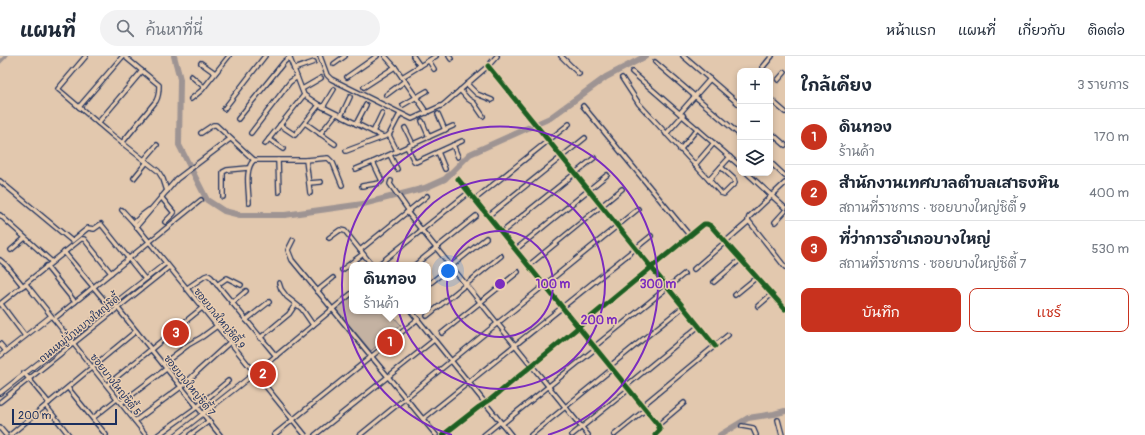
<!DOCTYPE html>
<html lang="th">
<meta charset="utf-8">
<style>
body{margin:0;font-family:Pangolin,"Playpen Sans Thai",sans-serif;background:#f2f2f3;color:#1f2937}
.controls{position:absolute;right:12px;top:12px;display:grid;overflow:hidden;border-radius:8px;box-shadow:0 2px 6px #0003}
.controls button{width:36px;height:36px;display:grid;place-items:center;padding:0;border:0;border-bottom:1px solid #e0e1e3;background:#fff;color:#1f2937;font:20px sans-serif}
.scale{position:absolute;left:12px;bottom:10px;width:105px;box-sizing:border-box;padding-left:4px;border:2px solid #1b2f5e;border-top:0;font-size:11px;line-height:14px;white-space:nowrap;color:#1b2f5e;-webkit-text-stroke:3px #eaceb1;paint-order:stroke}
.you{position:absolute;left:448px;top:215px;width:14px;height:14px;margin:-10px;border:3px solid #fff;border-radius:50%;background:#1a73e8;box-shadow:0 0 0 6px #1a73e833}
.badge{display:grid;place-items:center;width:26px;height:26px;border-radius:50%;background:#c8321e;color:#fff;font-size:13px;font-weight:700}
.pin{position:absolute;translate:-50% -50%;border:2px solid #fff;box-shadow:0 1px 4px #0006}
.popup{position:absolute;left:349px;top:206px;width:82px;height:52px;box-sizing:border-box;display:grid;place-content:center;border-radius:8px;background:#fff;filter:drop-shadow(0 1px 3px #0005);font-size:13px;white-space:nowrap;color:#747a83}
.popup b{font-size:15px;color:#1f2937}
.popup::after{content:'';position:absolute;left:50%;top:100%;margin-left:-8px;border:8px solid transparent;border-top-color:#fff}
.list{margin:0;padding:0;list-style:none}
h2{display:flex;justify-content:space-between;align-items:center;height:52px;margin:0;padding:0 16px;font-size:17px}
h2 small{font-size:13px;font-weight:400;color:#747a83}
.list li{display:grid;grid-template-columns:26px 1fr auto;gap:12px;align-items:center;box-sizing:border-box;height:56px;padding:0 16px;border-top:1px solid #e0e1e3}
.list b{display:block;font-size:15px;white-space:nowrap}
.list p{margin:0;font-size:13px;white-space:nowrap;color:#747a83}
.list em{font-size:13px;font-style:normal;color:#747a83}
.actions{display:flex;gap:8px;padding:12px 16px}
.actions a{flex:1;padding:9px 0;border:1px solid #c8321e;border-radius:8px;text-align:center;font-size:14px;color:#c8321e}
.actions .main{background:#c8321e;color:#fff}
.icon{flex:none;width:22px;height:22px;fill:none;stroke:currentColor;stroke-width:2;stroke-linecap:round;stroke-linejoin:round}
.map{position:relative;flex:none;width:785px;height:379px;overflow:hidden}
header{display:flex;align-items:center;gap:24px;box-sizing:border-box;height:56px;padding:0 20px;background:#fff;border-bottom:1px solid #e0e1e3}
header strong{font-size:19px}
nav{display:flex;gap:22px;margin-inline-start:auto;font-size:14px}
.search{width:280px;height:36px;background:#f2f2f3;display:flex;align-items:center;gap:10px;box-sizing:border-box;padding:0 14px;border-radius:22px;color:#747a83;font-size:15px}
main{display:flex}
aside{flex:1;background:#fff}
.map>svg:first-child{display:block}
</style>
<header>
<strong>แผนที่</strong>
<div class="search"><svg class="icon" aria-label="search" viewBox="0 0 24 24"><circle cx="10" cy="10" r="6"/><path d="M15 15l6 6"/></svg>ค้นหาที่นี่</div>
<nav><a>หน้าแรก</a><a>แผนที่</a><a>เกี่ยวกับ</a><a>ติดต่อ</a></nav>
</header>
<main>
<div class="map">
<svg width="785" height="379" viewBox="0 0 785 379">
<rect width="100%" height="100%" fill="#e2c8ae"/>
<filter id="ink" filterUnits="userSpaceOnUse"><feTurbulence type="fractalNoise" baseFrequency=".025" numOctaves="2"/><feDisplacementMap in="SourceGraphic" scale="8" xChannelSelector="R" yChannelSelector="G"/><feConvolveMatrix kernelMatrix="1 2 1 2 8 2 1 2 1" color-interpolation-filters="sRGB"/></filter>
<g filter="url(#ink)">
<path fill="#c4b2a2" stroke="#707080" d="M 352,240 L 352,255 L 389,255 L 401,269 L 371,295 L 336,253 Z"/>
<g fill="none" stroke-linecap="round" stroke-linejoin="round">
<path stroke="#9e9493" stroke-width="3.5" d="M 0,6 L 6,0"/>
<g stroke="#9e9493" stroke-width="6">
<path d="M 174,0 L 180,23 L 179,89 L 207,144 L 224,155 L 240,159 L 285,159 L 363,148 L 425,132 L 445,123 L 470,98 L 550,62 L 606,21 L 646,0"/>
<path d="M 720,379 L 748,362 L 774,358 L 785,355"/>
</g>
<g stroke="#1b2f5e" stroke-width="6">
<g id="street">
<path d="M 86,0 L 58,33 L 112,79 L 158,115 L 163,123 L 167,135"/>
<path d="M 289,0 L 304,39 L 319,49 L 383,81"/>
<path d="M 320,0 L 327,19 L 331,23 L 412,63 L 443,49 L 488,10 L 497,0"/>
<path d="M 385,0 L 395,11 L 427,57"/>
<path d="M 413,0 L 420,10"/>
<path d="M 449,0 L 451,3"/>
<path d="M 561,0 L 579,18"/>
<path d="M 683,0 L 740,49"/>
<path d="M 429,5 L 434,13"/>
<path d="M 655,6 L 740,79"/>
<path d="M 201,7 L 215,17"/>
<path d="M 334,8 L 345,0"/>
<path d="M 488,10 L 715,290"/>
<path d="M 763,11 L 772,0"/>
<path d="M 294,13 L 314,6"/>
<path d="M 632,16 L 740,110"/>
<path d="M 191,20 L 204,31"/>
<path d="M 347,21 L 377,0"/>
<path d="M 402,21 L 436,0"/>
<path d="M 622,22 L 639,48 L 721,137 L 724,138 L 735,127 L 734,123 L 721,111"/>
<path d="M 778,24 L 785,16"/>
<path d="M 467,28 L 477,38 L 492,44"/>
<path d="M 364,31 L 395,11"/>
<path d="M 302,33 L 321,22"/>
<path d="M 460,34 L 468,43 L 474,47 L 483,60"/>
<path d="M 386,39 L 405,25"/>
<path d="M 191,43 L 202,34 L 229,0"/>
<path d="M 770,43 L 785,56"/>
<path d="M 403,49 L 427,35"/>
<path d="M 583,50 L 690,180"/>
<path d="M 79,51 L 123,0"/>
<path d="M 323,51 L 334,33"/>
<path d="M 224,53 L 265,0"/>
<path d="M 680,57 L 710,23"/>
<path d="M 438,58 L 445,74"/>
<path d="M 341,60 L 350,41"/>
<path d="M 238,63 L 284,6 L 290,1"/>
<path d="M 422,65 L 429,81"/>
<path d="M 98,67 L 142,15"/>
<path d="M 305,67 L 335,88"/>
<path d="M 356,68 L 366,49"/>
<path d="M 280,69 L 295,79 L 319,49"/>
<path d="M 405,72 L 413,88"/>
<path d="M 373,76 L 382,57"/>
<path d="M 770,76 L 785,89"/>
<path d="M 201,77 L 213,69 L 216,69 L 254,104 L 306,104 L 328,102 L 333,107 L 342,129"/>
<path d="M 251,77 L 290,26 L 297,21"/>
<path d="M 320,78 L 336,58"/>
<path d="M 666,78 L 683,59"/>
<path d="M 269,83 L 283,93"/>
<path d="M 122,87 L 156,45 C 159,40 159,35 159,29 L 124,0"/>
<path d="M 265,88 L 304,39"/>
<path d="M 453,89 L 458,101"/>
<path d="M 407,91 L 414,105 L 416,106 L 462,85"/>
<path d="M 680,94 L 698,72"/>
<path d="M 346,95 L 389,79"/>
<path d="M 397,95 L 389,79 L 400,58"/>
<path d="M 438,96 L 445,113"/>
<path d="M 390,99 L 397,113"/>
<path d="M 144,104 L 157,89"/>
<path d="M 278,104 L 279,136"/>
<path d="M 306,104 L 310,137"/>
<path d="M 770,106 L 785,120"/>
<path d="M 695,109 L 714,87"/>
<path d="M 356,113 L 373,106 L 453,70"/>
<path d="M 747,117 L 785,152"/>
<path d="M 134,122 L 147,106"/>
<path d="M 458,123 L 658,369 L 660,374 L 655,379"/>
<path d="M 709,124 L 730,101"/>
<path d="M 0,125 L 72,185 L 88,172 L 94,173 L 101,168 L 145,223"/>
<path d="M 391,125 L 390,128 L 409,155"/>
<path d="M 309,127 L 321,126"/>
<path d="M 785,127 L 749,161 L 748,164 L 785,211"/>
<path d="M 362,130 L 380,127 L 382,125 L 373,106"/>
<path d="M 161,141 L 174,157 L 165,166"/>
<path d="M 223,141 L 223,116 L 227,114 L 248,112"/>
<path d="M 474,144 L 569,68"/>
<path d="M 249,147 C 249,134 244,113 254,104"/>
<path d="M 122,154 L 134,167 L 305,379"/>
<path d="M 407,156 L 588,379"/>
<path d="M 0,159 L 52,206"/>
<path d="M 488,160 L 585,82"/>
<path d="M 775,166 L 785,155"/>
<path d="M 134,167 L 141,160 L 149,154"/>
<path d="M 136,171 L 177,123 L 230,83"/>
<path d="M 501,177 L 594,102"/>
<path d="M 329,182 L 340,174 L 345,175 L 372,209"/>
<path d="M 293,184 L 288,194 L 292,204 L 436,379"/>
<path d="M 11,194 L 25,182"/>
<path d="M 360,194 L 427,140"/>
<path d="M 515,194 L 607,119"/>
<path d="M 64,196 L 110,251"/>
<path d="M 0,204 L 6,209 L 23,230"/>
<path d="M 378,209 L 468,137"/>
<path d="M 415,209 L 476,160"/>
<path d="M 46,210 L 75,246"/>
<path d="M 528,210 L 622,133"/>
<path d="M 694,213 L 748,166"/>
<path d="M 342,214 L 363,198"/>
<path d="M 714,226 L 741,203"/>
<path d="M 279,227 L 281,233 L 287,241 L 302,253 L 313,269"/>
<path d="M 26,228 L 146,379"/>
<path d="M 217,229 L 227,222 L 241,229"/>
<path d="M 428,229 L 486,182"/>
<path d="M 186,233 L 205,220 L 208,219 L 211,221 L 276,300"/>
<path d="M 317,235 L 333,222"/>
<path d="M 735,239 L 757,221"/>
<path d="M 232,247 L 246,235"/>
<path d="M 0,248 L 81,183 L 84,183 L 111,217"/>
<path d="M 1,248 L 25,280"/>
<path d="M 116,250 L 220,379"/>
<path d="M 758,250 L 772,238"/>
<path d="M 411,255 L 511,379"/>
<path d="M 427,260 L 501,200"/>
<path d="M 54,263 L 201,144"/>
<path d="M 246,264 L 269,246"/>
<path d="M 442,277 L 518,216"/>
<path d="M 260,282 L 289,258 L 295,249"/>
<path d="M 0,288 L 6,295"/>
<path d="M 594,291 L 684,218"/>
<path d="M 0,300 L 51,260"/>
<path d="M 163,308 L 188,289 L 202,281 L 217,270"/>
<path d="M 610,310 L 683,251"/>
<path d="M 24,317 L 49,347"/>
<path d="M 107,329 L 202,252"/>
<path d="M 626,330 L 699,270"/>
<path d="M 68,332 L 106,379"/>
<path d="M 0,337 L 166,207"/>
<path d="M 0,346 L 169,211"/>
<path d="M 121,347 L 166,313"/>
<path d="M 46,350 L 69,379"/>
<path d="M 642,350 L 728,279"/>
<path d="M 93,362 L 117,343"/>
<path d="M 423,363 L 651,180"/>
<path d="M 778,364 L 782,379"/>
<path d="M 135,365 L 185,328 L 198,315 L 230,286"/>
<path d="M 502,368 L 595,293"/>
<path d="M 658,369 L 684,347"/>
<path d="M 742,370 L 753,372 L 756,379"/>
<path d="M 0,372 L 6,379"/>
<path d="M 10,379 L 136,275"/>
<path d="M 158,379 L 197,351 L 228,325"/>
<path d="M 176,379 L 255,317 L 352,237"/>
<path d="M 190,379 L 209,365"/>
<path d="M 274,379 L 418,263"/>
<path d="M 315,379 L 434,284"/>
<path d="M 360,379 L 638,153"/>
<path d="M 443,379 L 479,351 L 490,344 L 704,168 L 707,168 L 711,170 L 785,253"/>
<path d="M 484,379 L 500,366"/>
<path d="M 531,379 L 612,313"/>
<path d="M 572,379 L 628,334"/>
<path d="M 614,379 L 645,354"/>
</g>
</g>
<use href="#street" stroke="#eaceb1" stroke-width="3.5"/>
<g stroke="#eaceb1" stroke-width="8">
<g id="cycleway">
<path d="M 488,10 L 715,290"/>
<path d="M 458,123 L 658,369 L 660,374 L 655,379"/>
<path d="M 443,379 L 479,351 L 490,344 L 704,168 L 707,168 L 711,170 L 785,253"/>
</g>
</g>
<use href="#cycleway" stroke="#1b5e20" stroke-width="5"/>
</g>
</g>
<g fill="none" stroke="#7b2cbf" stroke-width="2">
<circle cx="500" cy="228" r="53"/>
<circle cx="500" cy="228" r="105"/>
<path d="M452 379A158 158 0 1 1 548 379"/>
</g>
<g text-anchor="middle" stroke-width="3" stroke-linejoin="round" paint-order="stroke">
<g font-size="10" fill="#1b2f5e" stroke="#eaceb1">
<text transform="translate(220 262) rotate(51)" y="4">ซอยบางใหญ่ซิตี้ 9</text>
<text transform="translate(79 272) rotate(-39)" y="4">ถนนหมู่บ้านบางใหญ่ซิตี้</text>
<text transform="translate(116 328) rotate(52)" y="4">ซอยบางใหญ่ซิตี้ 5</text>
<text transform="translate(190 329) rotate(51)" y="4">ซอยบางใหญ่ซิตี้ 7</text>
</g>
</g>
<circle cx="500" cy="228" r="6" fill="#7b2cbf" stroke="#eaceb1" stroke-width="2"/>
<g font-size="12" text-anchor="middle" font-weight="bold" fill="#7b2cbf" stroke="#eaceb1" stroke-width="3" stroke-linejoin="round" paint-order="stroke">
<text x="553" y="232">100 m</text>
<text x="658" y="232">300 m</text>
<text x="599" y="268">200 m</text>
</g>
</svg>
<div class="controls">
<button>+</button>
<button>−</button>
<button><svg class="icon" aria-label="layers" viewBox="0 0 24 24"><path d="M12 4l9 5-9 5-9-5zM3 14l9 5 9-5"/></svg></button>
</div>
<div class="scale">200 m</div>
<div class="you"></div>
<div class="pin badge" style="left:390px;top:286px">1</div>
<div class="popup"><b>ดินทอง</b>ร้านค้า</div>
<div class="pin badge" style="left:263px;top:318px">2</div>
<div class="pin badge" style="left:176px;top:277px">3</div>
</div>
<aside>
<h2>ใกล้เคียง<small>3 รายการ</small></h2>
<ul class="list">
<li><span class="badge">1</span><div><b>ดินทอง</b><p>ร้านค้า</p></div><em>170 m</em></li>
<li><span class="badge">2</span><div><b>สำนักงานเทศบาลตำบลเสาธงหิน</b><p>สถานที่ราชการ · ซอยบางใหญ่ซิตี้ 9</p></div><em>400 m</em></li>
<li><span class="badge">3</span><div><b>ที่ว่าการอำเภอบางใหญ่</b><p>สถานที่ราชการ · ซอยบางใหญ่ซิตี้ 7</p></div><em>530 m</em></li>
</ul>
<div class="actions"><a class="main">บันทึก</a><a>แชร์</a></div>
</aside>
</main>
